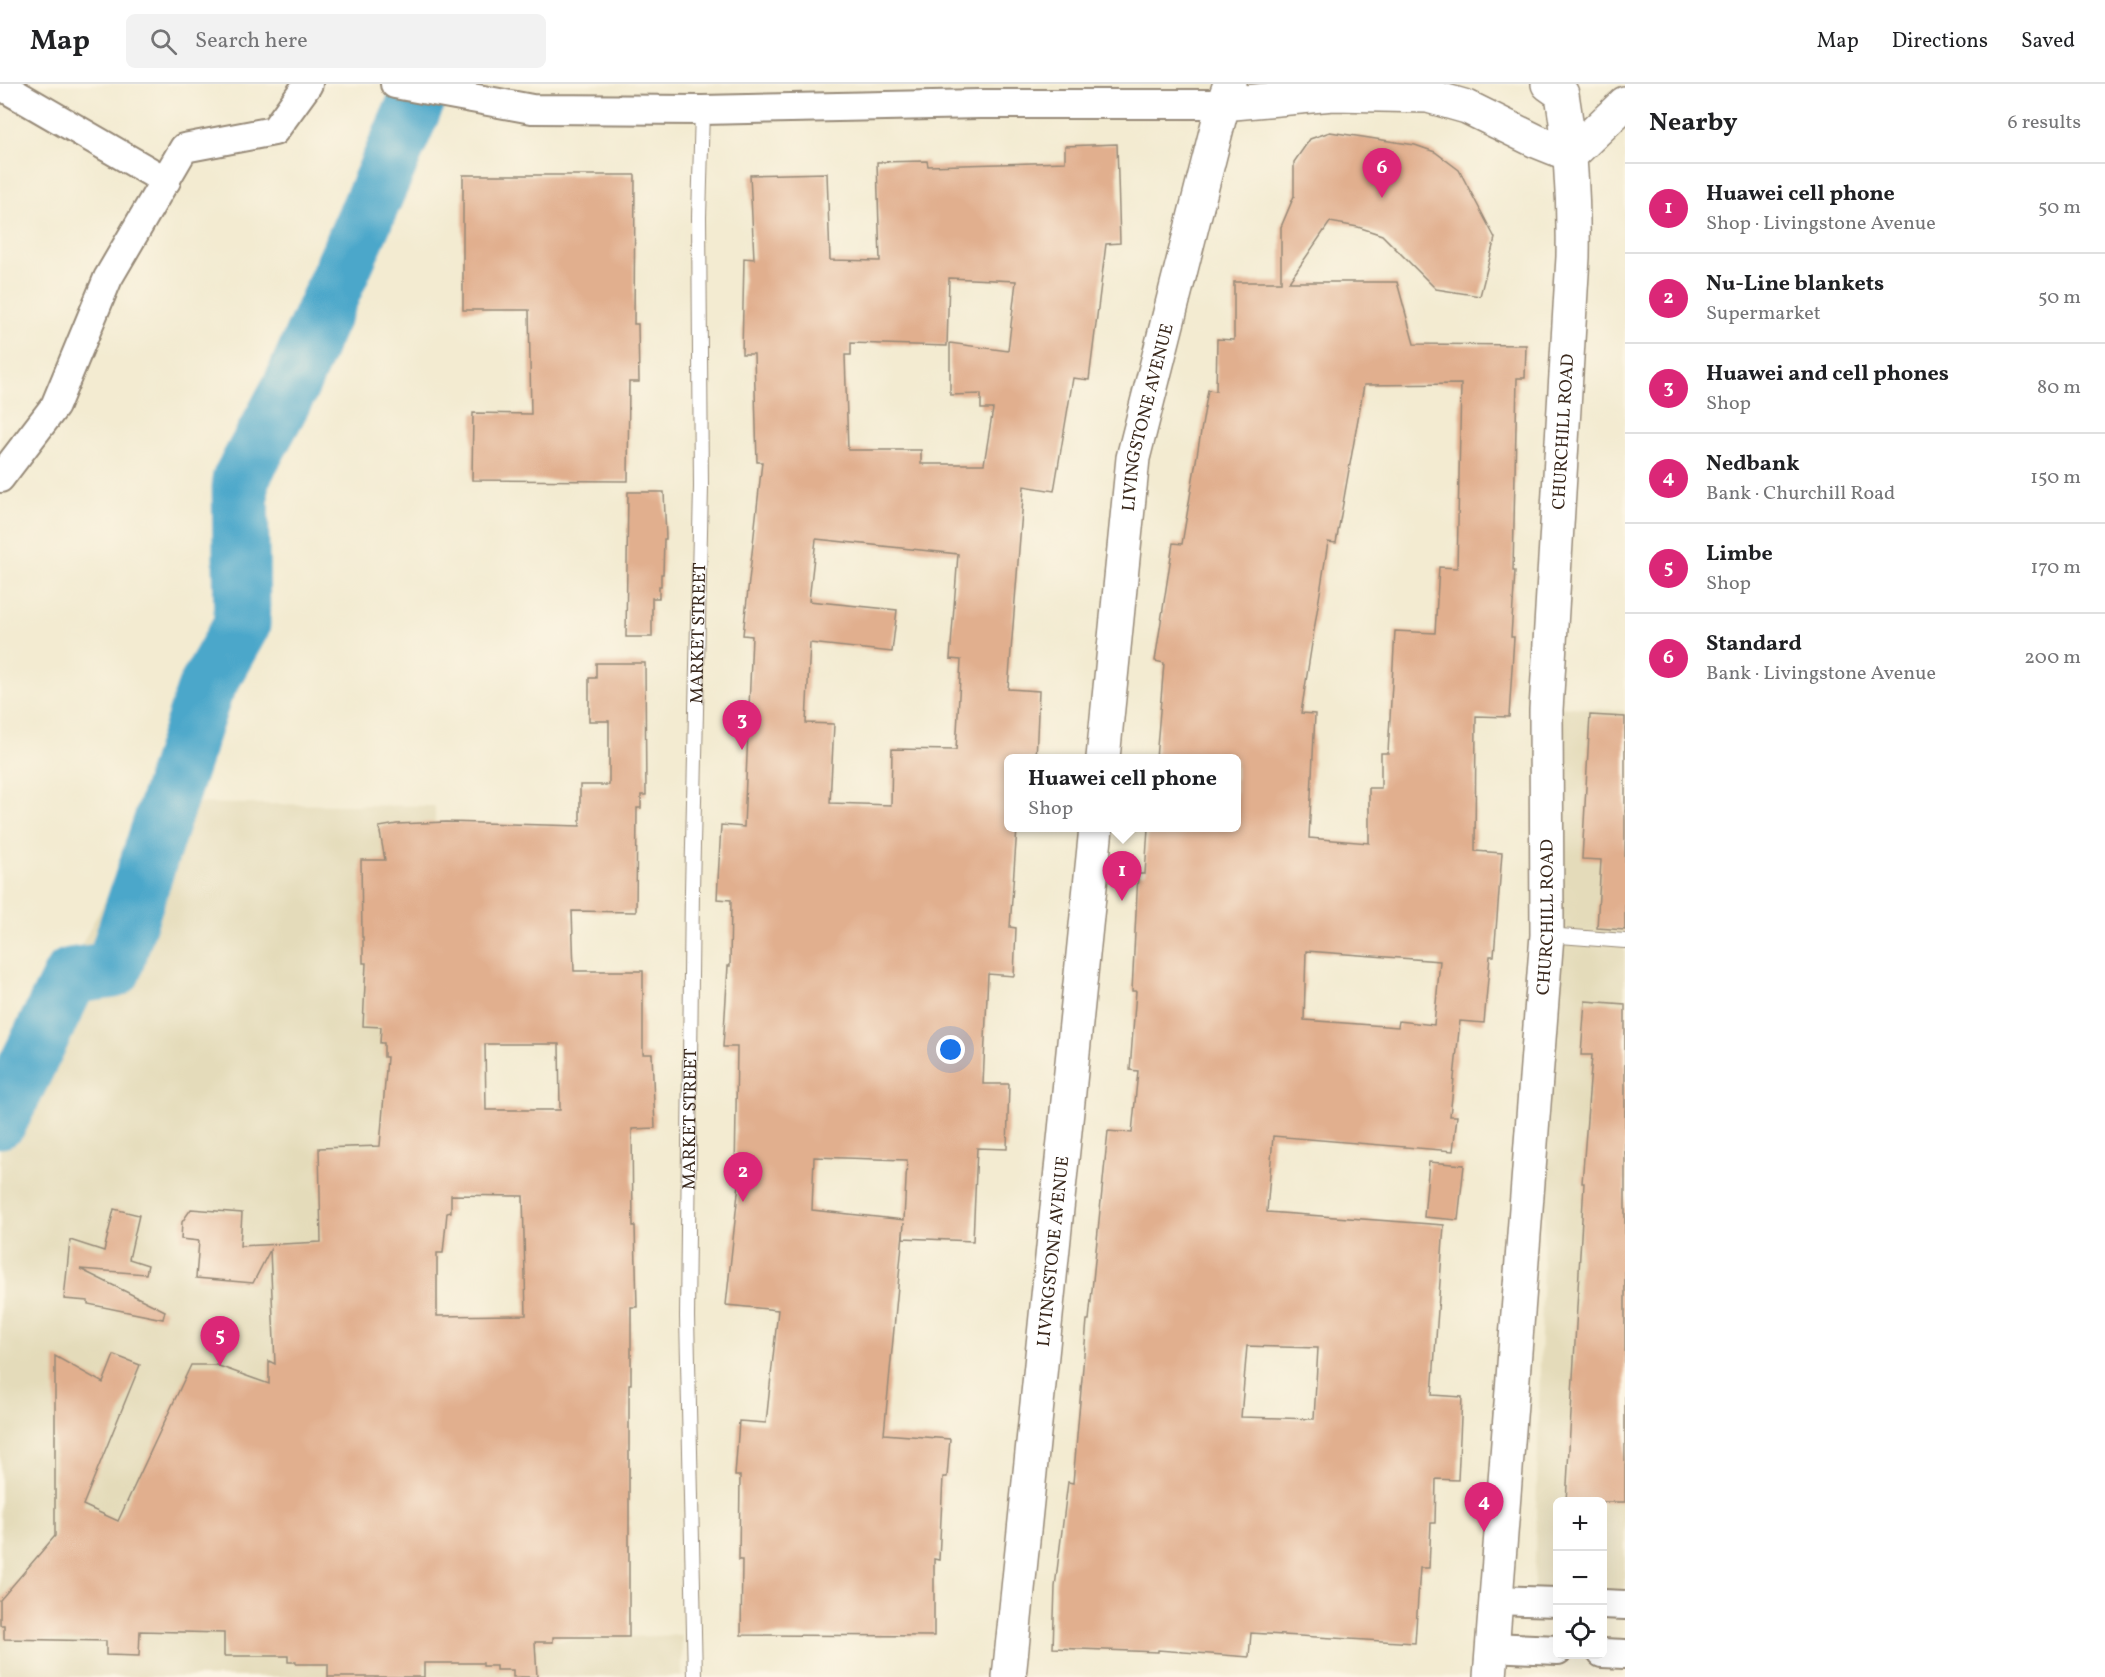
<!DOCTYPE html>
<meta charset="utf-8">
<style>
body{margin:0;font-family:Vollkorn,serif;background:#f2f2f2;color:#202124}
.controls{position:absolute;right:18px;bottom:18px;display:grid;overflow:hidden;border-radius:9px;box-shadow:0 6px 24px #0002}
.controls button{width:54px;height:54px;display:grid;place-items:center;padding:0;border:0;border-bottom:2px solid #e0e0e0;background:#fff;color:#202124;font:30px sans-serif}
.you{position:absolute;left:951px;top:966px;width:21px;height:21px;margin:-15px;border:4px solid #fff;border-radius:50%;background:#1a73e8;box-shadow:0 0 0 9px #1a73e833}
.badge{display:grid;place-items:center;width:39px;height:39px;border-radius:50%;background:#db2777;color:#fff;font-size:20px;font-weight:700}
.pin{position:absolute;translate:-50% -50px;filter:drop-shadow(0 2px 3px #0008)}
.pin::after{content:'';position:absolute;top:32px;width:21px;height:18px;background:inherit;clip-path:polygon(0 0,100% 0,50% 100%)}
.popup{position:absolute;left:1004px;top:670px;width:237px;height:78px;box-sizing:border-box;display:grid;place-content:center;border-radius:9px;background:#fff;filter:drop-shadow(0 2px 4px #0005);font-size:20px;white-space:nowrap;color:#757577}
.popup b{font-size:22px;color:#202124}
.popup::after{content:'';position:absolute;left:50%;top:100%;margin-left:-12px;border:12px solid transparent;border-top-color:#fff}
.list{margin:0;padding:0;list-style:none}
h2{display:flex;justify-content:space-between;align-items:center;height:78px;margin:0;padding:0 24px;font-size:26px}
h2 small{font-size:20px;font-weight:400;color:#757577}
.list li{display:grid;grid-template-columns:39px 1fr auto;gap:18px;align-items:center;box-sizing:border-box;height:90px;padding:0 24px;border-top:2px solid #e0e0e0}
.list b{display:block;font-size:22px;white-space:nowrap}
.list p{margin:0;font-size:20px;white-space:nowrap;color:#757577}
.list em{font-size:20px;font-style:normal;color:#757577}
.icon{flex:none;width:33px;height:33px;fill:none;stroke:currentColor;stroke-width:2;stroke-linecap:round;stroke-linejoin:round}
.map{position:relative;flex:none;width:1625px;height:1593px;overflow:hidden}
header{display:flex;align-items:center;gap:36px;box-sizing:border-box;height:84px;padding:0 30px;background:#fff;border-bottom:2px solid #e0e0e0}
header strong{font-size:28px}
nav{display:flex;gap:33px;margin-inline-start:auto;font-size:21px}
.search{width:420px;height:54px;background:#f2f2f2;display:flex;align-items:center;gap:15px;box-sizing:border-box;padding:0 21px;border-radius:9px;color:#757577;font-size:22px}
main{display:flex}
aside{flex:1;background:#fff}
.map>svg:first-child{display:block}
</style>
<header>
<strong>Map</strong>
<div class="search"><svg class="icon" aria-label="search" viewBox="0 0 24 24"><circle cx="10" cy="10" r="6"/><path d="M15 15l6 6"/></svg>Search here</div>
<nav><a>Map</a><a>Directions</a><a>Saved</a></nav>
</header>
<main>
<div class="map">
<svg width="1625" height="1593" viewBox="0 0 1625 1593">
<rect width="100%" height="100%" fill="#fcf5e5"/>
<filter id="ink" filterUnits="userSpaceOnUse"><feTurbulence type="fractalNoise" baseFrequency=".0167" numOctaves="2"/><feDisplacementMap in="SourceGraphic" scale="12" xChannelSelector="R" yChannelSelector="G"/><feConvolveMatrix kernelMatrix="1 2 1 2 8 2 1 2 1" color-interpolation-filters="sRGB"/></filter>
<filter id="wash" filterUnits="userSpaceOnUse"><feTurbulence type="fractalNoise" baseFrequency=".008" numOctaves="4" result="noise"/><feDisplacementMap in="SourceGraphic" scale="24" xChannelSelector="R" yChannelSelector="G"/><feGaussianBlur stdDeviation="1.35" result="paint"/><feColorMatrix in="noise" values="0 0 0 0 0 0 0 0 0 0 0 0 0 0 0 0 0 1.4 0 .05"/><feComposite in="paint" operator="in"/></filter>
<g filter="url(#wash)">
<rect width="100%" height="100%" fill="#f3ebd1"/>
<g fill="#e4dbba">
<path d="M 1558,622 L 1625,627 L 1625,1512 L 1603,1511 L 1602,1418 L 1558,1418 L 1557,1509 L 1534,1508 Z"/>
<path d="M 157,719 L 435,722 L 441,1560 L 682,1551 L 682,1593 L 0,1593 L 0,1013 Z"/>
</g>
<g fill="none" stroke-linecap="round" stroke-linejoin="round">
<path stroke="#4ca7ca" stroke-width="57" d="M 0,1036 L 71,892 L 113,886 L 205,606 L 242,540 L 240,396 L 290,304 L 424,0"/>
</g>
<g id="blocks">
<g fill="#e1af8e" fill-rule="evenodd">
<path d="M 1330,48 L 1415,61 L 1435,68 L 1459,86 L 1495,154 L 1480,212 L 1436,205 L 1382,151 L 1358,143 L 1330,138 L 1289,198 L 1397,198 L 1414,260 L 1526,261 L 1525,294 L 1517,294 L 1513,487 L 1515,487 L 1511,553 L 1514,553 L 1509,633 L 1476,632 L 1475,767 L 1502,769 L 1494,872 L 1490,872 L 1484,939 L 1460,937 L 1450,1032 L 1457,1032 L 1453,1067 L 1273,1052 L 1267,1128 L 1444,1141 L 1432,1311 L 1462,1313 L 1458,1396 L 1436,1395 L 1435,1439 L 1431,1439 L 1429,1484 L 1420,1484 L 1415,1559 L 1251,1549 L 1249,1573 L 1158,1566 L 1158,1568 L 1053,1564 L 1055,1503 L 1068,1398 L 1073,1399 L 1087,1236 L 1089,1236 L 1108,1047 L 1132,1049 L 1138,987 L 1130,986 L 1136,907 L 1132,907 L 1138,790 L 1145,790 L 1148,744 L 1236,744 L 1236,675 L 1156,675 L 1164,579 L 1155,577 L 1173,459 L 1182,460 L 1208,306 L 1216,307 L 1217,255 L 1234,256 L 1234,198 L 1281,198 L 1281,143 L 1294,112 L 1294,78 L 1310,55 ZM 1461,300 L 1457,484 L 1439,483 L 1435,549 L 1395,547 L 1388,669 L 1381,669 L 1381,704 L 1369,704 L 1369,759 L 1309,754 L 1315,630 L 1301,629 L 1328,458 L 1336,459 L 1364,301 ZM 1306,867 L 1440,877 L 1434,941 L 1399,937 L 1398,943 L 1304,936 ZM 1247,1262 L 1318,1264 L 1314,1335 L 1241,1333 Z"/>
<path d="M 1117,60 L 1120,159 L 1106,160 L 1089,296 L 1073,294 L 1054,407 L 1024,402 L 1008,605 L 1039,607 L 1036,675 L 1008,675 L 1008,744 L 1017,744 L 1010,843 L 1016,844 L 1014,892 L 988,890 L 983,1000 L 1009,1000 L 1007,1065 L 977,1064 L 973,1157 L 903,1154 L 904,1139 L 884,1350 L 950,1355 L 947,1393 L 943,1393 L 939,1476 L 934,1475 L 934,1552 L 741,1551 L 742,1476 L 739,1476 L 740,1392 L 735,1392 L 739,1337 L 766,1339 L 778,1226 L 726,1221 L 740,1090 L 735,1090 L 737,963 L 723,963 L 728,882 L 730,882 L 731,816 L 717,815 L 721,741 L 744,743 L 752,552 L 743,551 L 762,378 L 757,378 L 754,270 L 742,270 L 744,174 L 754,175 L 750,91 L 827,89 L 830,176 L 880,177 L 877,78 L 927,77 L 928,82 L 1065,78 L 1065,62 ZM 949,194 L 1016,197 L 1008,267 L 950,259 L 950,311 L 981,310 L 981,325 L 993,325 L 984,380 L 921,380 L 921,366 L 848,366 L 845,271 L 851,271 L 851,259 L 947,262 ZM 816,455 L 958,470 L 950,575 L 961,576 L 956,666 L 892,665 L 891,721 L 830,719 L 834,640 L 806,639 L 810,559 L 892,568 L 897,526 L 809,517 ZM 814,1073 L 907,1076 L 904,1136 L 812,1126 Z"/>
<path d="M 463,91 L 635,91 L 634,240 L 638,240 L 639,298 L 629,298 L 628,397 L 472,396 L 473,329 L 531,330 L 529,226 L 463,226 Z"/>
<path d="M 628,408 L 664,408 L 666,455 L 664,455 L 663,490 L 661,490 L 661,502 L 659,502 L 659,514 L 652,514 L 652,553 L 626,553 Z"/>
<path d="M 596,579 L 645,579 L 646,711 L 641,711 L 641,724 L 637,724 L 636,828 L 572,827 L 574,887 L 643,887 L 643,970 L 652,970 L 655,1044 L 632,1045 L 633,1142 L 635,1142 L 637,1223 L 631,1223 L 631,1300 L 629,1300 L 629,1553 L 553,1553 L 553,1558 L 535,1558 L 537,1593 L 513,1593 L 513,1586 L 496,1586 L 496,1582 L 483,1582 L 483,1579 L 424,1579 L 424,1593 L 328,1593 L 328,1580 L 296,1580 L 296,1578 L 288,1578 L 288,1572 L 224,1572 L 224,1549 L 140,1547 L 139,1572 L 106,1571 L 106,1557 L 4,1555 L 4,1541 L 0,1541 L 0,1516 L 55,1452 L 55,1272 L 103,1299 L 114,1271 L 140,1281 L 83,1421 L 118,1437 L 191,1281 L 216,1281 L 269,1300 L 269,1277 L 275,1280 L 270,1166 L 253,1199 L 196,1194 L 199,1157 L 181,1155 L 182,1138 L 191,1125 L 242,1129 L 240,1162 L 321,1158 L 319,1064 L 380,1062 L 387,973 L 384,973 L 384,959 L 380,959 L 381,943 L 363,942 L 366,879 L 363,879 L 363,853 L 362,853 L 361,776 L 385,776 L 379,743 L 397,740 L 446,738 L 580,742 L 580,701 L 609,701 L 609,637 L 589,637 L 589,594 L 596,594 ZM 485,960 L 559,960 L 560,1026 L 486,1026 ZM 451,1111 L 523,1112 L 526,1231 L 437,1232 L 437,1169 L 443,1169 L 447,1129 L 451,1128 Z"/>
<path d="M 1590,631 L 1625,633 L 1625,846 L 1597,844 L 1601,776 L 1582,775 Z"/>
<path d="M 1585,917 L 1625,920 L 1625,1418 L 1566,1418 L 1584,1099 L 1582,1099 L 1592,971 L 1581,971 Z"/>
<path d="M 1429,1078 L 1464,1081 L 1458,1136 L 1424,1133 Z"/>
<path d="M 114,1125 L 139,1131 L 129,1175 L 148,1181 L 146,1190 L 80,1185 L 165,1227 L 163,1235 L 88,1220 L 88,1217 L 64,1215 L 70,1156 L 104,1167 Z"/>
</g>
</g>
</g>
<g filter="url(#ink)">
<use href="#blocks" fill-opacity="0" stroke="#978a78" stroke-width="1.5"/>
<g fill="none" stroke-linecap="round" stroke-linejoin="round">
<g stroke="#978a78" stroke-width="16">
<g id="lane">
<path d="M 1547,851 L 1625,857"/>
<path id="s1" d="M 695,1593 L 687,1233 L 692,806 L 701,403 L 699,133 L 702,26"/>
</g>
</g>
<g stroke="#978a78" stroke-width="32">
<g id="street">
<path d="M 395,0 L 532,25 L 702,26 L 980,20 L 1223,20"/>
<path d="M 0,1 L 166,97"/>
<path d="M 0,394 L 55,322 L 108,194 L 184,64 L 274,47 L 308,0"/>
<path d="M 1494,1516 L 1558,1518"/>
<path d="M 1602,1520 L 1625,1521"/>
<path d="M 1491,1563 L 1558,1566"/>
<path d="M 1602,1569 L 1625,1570"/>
</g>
</g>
<g stroke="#978a78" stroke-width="36">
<g id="highway">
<path d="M 1223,20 L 1333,10 L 1428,12 L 1467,23 L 1536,57 L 1571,71"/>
<path d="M 1571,71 L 1625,19"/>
<path id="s2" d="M 1103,674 L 1133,374 L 1223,20 L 1230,0"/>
<path id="s3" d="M 1009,1593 L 1096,744"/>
<path id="s4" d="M 1490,1593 L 1547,851 L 1546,626 L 1573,173 C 1574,118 1571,64 1562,10 L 1548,0"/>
</g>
</g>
<use href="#lane" stroke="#fff" stroke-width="14"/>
<use href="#street" stroke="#fff" stroke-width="28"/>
<use href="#highway" stroke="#fff" stroke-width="33"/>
</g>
</g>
<g text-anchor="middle" stroke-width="4.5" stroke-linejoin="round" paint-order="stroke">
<g font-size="18" fill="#3b2a1e" stroke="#fcf5e5">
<text dy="6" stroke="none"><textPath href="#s2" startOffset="344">LIVINGSTONE AVENUE</textPath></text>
<text dy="6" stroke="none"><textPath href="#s4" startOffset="1248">CHURCHILL ROAD</textPath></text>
<text dy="6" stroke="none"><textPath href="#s1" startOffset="1044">MARKET STREET</textPath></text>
<text dy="6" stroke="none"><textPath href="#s4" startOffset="762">CHURCHILL ROAD</textPath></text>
<text dy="6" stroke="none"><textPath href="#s1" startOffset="558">MARKET STREET</textPath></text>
<text dy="6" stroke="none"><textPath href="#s3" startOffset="428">LIVINGSTONE AVENUE</textPath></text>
</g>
</g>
</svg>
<div class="controls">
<button>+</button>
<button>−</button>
<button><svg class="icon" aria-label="locate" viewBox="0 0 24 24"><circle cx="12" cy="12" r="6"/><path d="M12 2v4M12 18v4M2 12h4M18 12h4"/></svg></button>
</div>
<div class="you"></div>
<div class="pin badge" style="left:1122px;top:817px">1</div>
<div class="popup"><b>Huawei cell phone</b>Shop</div>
<div class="pin badge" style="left:743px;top:1118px">2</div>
<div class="pin badge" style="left:742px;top:666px">3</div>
<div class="pin badge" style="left:1484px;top:1448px">4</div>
<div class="pin badge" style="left:220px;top:1282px">5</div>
<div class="pin badge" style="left:1382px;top:114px">6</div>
</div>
<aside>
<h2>Nearby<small>6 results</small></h2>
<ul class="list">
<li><span class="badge">1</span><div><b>Huawei cell phone</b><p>Shop · Livingstone Avenue</p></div><em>50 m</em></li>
<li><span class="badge">2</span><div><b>Nu-Line blankets</b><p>Supermarket</p></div><em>50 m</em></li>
<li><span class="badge">3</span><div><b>Huawei and cell phones</b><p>Shop</p></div><em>80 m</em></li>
<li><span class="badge">4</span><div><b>Nedbank</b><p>Bank · Churchill Road</p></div><em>150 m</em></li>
<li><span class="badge">5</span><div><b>Limbe</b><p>Shop</p></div><em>170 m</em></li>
<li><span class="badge">6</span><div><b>Standard</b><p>Bank · Livingstone Avenue</p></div><em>200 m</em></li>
</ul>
</aside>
</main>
